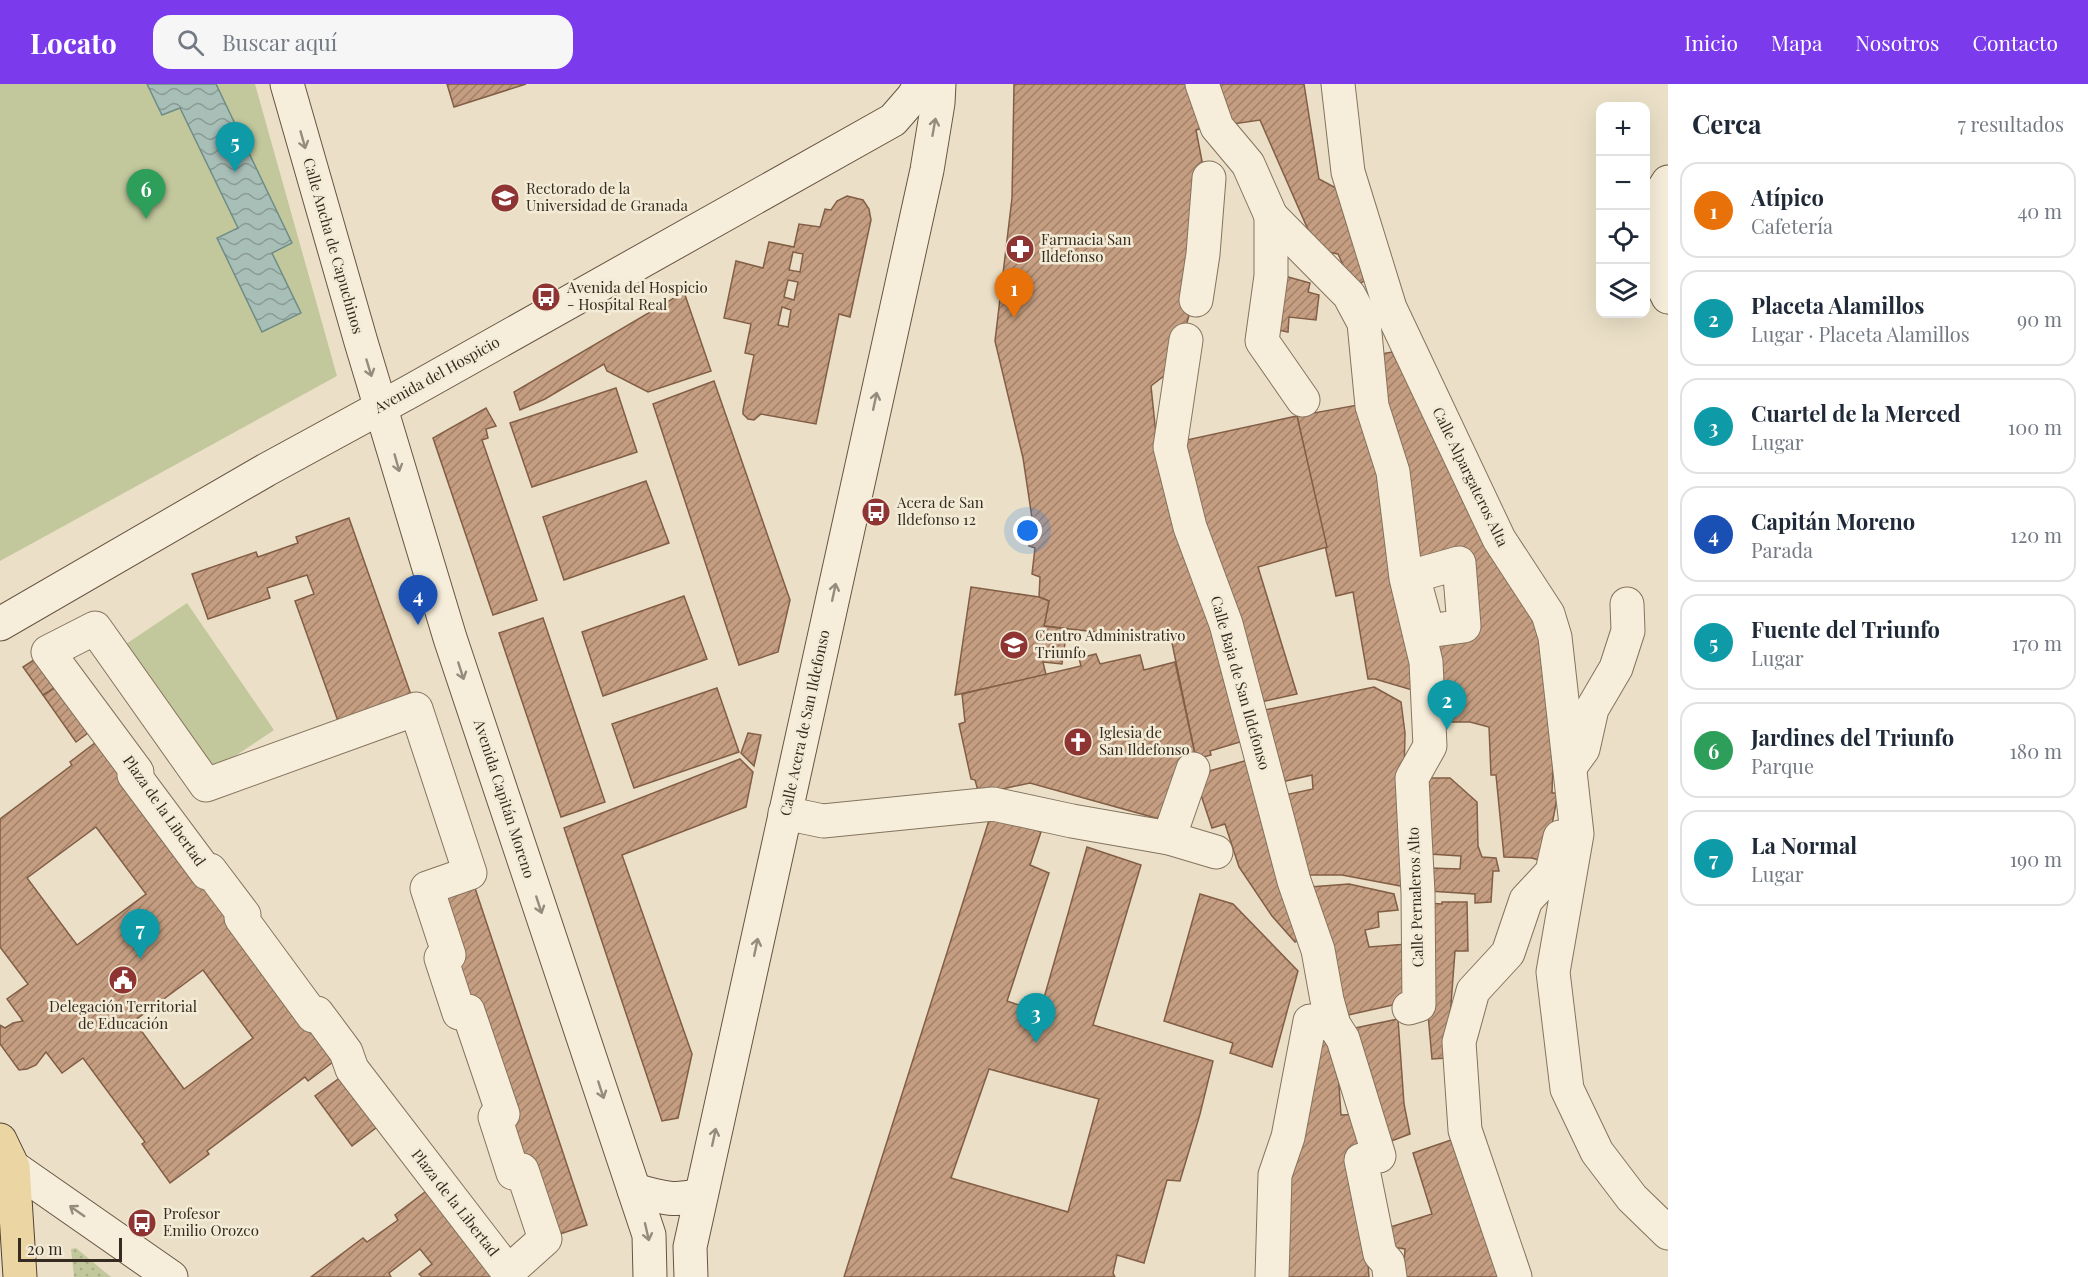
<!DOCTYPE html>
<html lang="es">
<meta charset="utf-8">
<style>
body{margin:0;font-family:"Playfair Display",serif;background:#f6f6f7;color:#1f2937}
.controls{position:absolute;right:18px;top:18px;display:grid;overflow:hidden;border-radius:12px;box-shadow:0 6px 24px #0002}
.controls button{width:54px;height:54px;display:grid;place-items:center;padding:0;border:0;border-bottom:2px solid #e0e1e3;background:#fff;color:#1f2937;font:30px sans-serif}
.scale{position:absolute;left:18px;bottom:15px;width:104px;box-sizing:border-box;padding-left:6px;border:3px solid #362b20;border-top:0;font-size:16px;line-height:21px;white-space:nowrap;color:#362b20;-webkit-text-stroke:4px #f3ebd6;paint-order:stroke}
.you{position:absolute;left:1028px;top:447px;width:21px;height:21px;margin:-15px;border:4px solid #fff;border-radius:50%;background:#1a73e8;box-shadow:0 0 0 9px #1a73e833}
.badge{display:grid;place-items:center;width:39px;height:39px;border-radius:50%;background:#7c3aed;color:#fff;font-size:20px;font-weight:700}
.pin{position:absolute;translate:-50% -50px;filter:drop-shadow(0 2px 3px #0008)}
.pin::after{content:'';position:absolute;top:32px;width:21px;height:18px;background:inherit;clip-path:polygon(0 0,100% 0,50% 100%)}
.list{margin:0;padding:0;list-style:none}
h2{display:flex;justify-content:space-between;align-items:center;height:78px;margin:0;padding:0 24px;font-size:26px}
h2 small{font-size:20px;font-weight:400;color:#747a83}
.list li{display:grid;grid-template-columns:39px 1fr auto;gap:18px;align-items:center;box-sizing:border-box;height:96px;margin:0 12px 12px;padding:0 12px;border:2px solid #e0e1e3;border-radius:18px}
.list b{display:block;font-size:22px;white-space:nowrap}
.list p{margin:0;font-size:20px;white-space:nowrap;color:#747a83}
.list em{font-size:20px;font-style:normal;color:#747a83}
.icon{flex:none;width:33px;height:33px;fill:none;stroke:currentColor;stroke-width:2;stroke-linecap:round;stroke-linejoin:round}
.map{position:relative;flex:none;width:1668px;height:1193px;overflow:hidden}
header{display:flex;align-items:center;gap:36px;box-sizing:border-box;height:84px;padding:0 30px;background:#7c3aed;color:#fff}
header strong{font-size:28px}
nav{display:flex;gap:33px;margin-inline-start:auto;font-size:21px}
.search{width:420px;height:54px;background:#f6f6f7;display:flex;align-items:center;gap:15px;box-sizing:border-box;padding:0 21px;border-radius:18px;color:#747a83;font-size:22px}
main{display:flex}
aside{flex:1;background:#fff}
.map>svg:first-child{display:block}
</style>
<header>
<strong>Locato</strong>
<div class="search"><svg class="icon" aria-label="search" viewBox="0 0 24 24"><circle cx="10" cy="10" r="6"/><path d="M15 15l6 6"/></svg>Buscar aquí</div>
<nav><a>Inicio</a><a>Mapa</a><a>Nosotros</a><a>Contacto</a></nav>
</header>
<main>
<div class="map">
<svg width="1668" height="1193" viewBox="0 0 1668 1193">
<defs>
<pattern id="grass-dots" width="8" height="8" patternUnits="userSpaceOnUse" patternTransform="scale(1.5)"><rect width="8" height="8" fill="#c2c89c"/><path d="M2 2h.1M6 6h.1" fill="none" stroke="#a7ac86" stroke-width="1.8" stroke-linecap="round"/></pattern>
<pattern id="water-waves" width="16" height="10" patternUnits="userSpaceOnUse" patternTransform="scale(1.5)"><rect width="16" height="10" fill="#a8bfb8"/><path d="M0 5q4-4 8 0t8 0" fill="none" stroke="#8a9b95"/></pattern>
<pattern id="building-hatch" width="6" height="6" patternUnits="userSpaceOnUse" patternTransform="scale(1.5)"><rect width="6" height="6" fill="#c59e81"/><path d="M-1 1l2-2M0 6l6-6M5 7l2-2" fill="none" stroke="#a18169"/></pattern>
</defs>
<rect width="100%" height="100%" fill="#ebe0c7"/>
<path fill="url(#grass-dots)" d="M 76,1164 L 111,1193 L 74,1193 L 71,1165 Z"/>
<g fill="#c2c89c">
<path d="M 0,0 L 255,0 L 337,292 L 0,477 Z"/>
<path d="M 187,519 L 274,646 L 213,687 L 126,560 Z"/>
</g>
<path fill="url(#water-waves)" stroke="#6f8d86" stroke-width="1.5" d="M 147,0 L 216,0 L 292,159 L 272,169 L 301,229 L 262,248 L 217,154 L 238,144 L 180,24 L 162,31 Z"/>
<g fill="url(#building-hatch)" stroke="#825e46" stroke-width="1.5" fill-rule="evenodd">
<path d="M 447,0 L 526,0 L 454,23 Z"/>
<path d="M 1014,0 L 1194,0 L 1207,43 L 1196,46 L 1206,98 L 1192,221 L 1174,284 L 1151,302 L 1159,380 L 1221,543 L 1240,658 L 1210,667 L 1211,671 L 1196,675 L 1170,549 L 1140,553 L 1044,542 L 1049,517 L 1039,513 L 1040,493 L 1032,490 L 1035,464 L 1029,462 L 1032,434 L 1023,374 L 995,257 L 1012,114 Z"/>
<path d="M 1212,0 L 1304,0 L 1319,95 L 1336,104 L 1378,190 L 1353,203 L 1338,170 L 1317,166 L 1260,36 L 1226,41 Z"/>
<path d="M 847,112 L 863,116 L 869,125 L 871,136 L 850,233 L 839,230 L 816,340 L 761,330 L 754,336 L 748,335 L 743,330 L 743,326 L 754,271 L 745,269 L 751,240 L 724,234 L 736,177 L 763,184 L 769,158 L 794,163 L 799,140 L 820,143 L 825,125 L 831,126 L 837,117 ZM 793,168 L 803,170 L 800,188 L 789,186 ZM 788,196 L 798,198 L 794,216 L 784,213 ZM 782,223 L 791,226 L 788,243 L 778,241 Z"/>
<path d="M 1281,191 L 1310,199 L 1308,208 L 1319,211 L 1316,236 L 1289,233 L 1288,248 L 1269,244 Z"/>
<path d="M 684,208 L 711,287 L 648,308 L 607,287 L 604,280 L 545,315 L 520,326 L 514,308 Z"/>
<path d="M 1392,268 L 1494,462 L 1538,531 L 1553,681 L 1552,709 L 1558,709 L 1545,778 L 1532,774 L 1504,773 L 1496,691 L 1491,691 L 1489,643 L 1470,638 L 1451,638 L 1433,576 L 1428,547 L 1464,542 L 1459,479 L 1413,492 L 1375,271 Z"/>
<path d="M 714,297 L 790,516 L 778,568 L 739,581 L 653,320 Z"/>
<path d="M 616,304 L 637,368 L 532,403 L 510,339 Z"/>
<path d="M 1363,320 L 1401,500 L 1419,608 L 1375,595 L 1368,595 L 1353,508 L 1336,512 L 1297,332 Z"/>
<path d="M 486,324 L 496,342 L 486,345 L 488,354 L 482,356 L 537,516 L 493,531 L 433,354 Z"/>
<path d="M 1297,332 L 1327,463 L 1258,483 L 1297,610 L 1256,619 L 1182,357 Z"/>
<path d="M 646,397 L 669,459 L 564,496 L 543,433 Z"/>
<path d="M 349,434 L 416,625 L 343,651 L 295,517 L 314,510 L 307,491 L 267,504 L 270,514 L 208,535 L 192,490 L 256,468 L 258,473 L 298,459 L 296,453 Z"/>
<path d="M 971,503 L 1039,513 L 1049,517 L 1044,542 L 1067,545 L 1062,580 L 1043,578 L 1046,591 L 955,611 Z"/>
<path d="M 684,512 L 707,575 L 603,612 L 582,548 Z"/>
<path d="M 543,534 L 605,718 L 561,733 L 499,549 Z"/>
<path d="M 1096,570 L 1100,580 L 1140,571 L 1144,586 L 1175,578 L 1196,675 L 1163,736 L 1030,699 L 979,710 L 975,696 L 971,695 L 959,640 L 965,638 L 962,610 L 1081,582 L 1079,574 Z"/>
<path d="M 40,572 L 68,596 L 43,611 L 23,583 Z"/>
<path d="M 68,596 L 101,639 L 76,658 L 43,611 Z"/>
<path d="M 1374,603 L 1401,618 L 1405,649 L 1403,739 L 1406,803 L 1342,791 L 1297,791 L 1280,712 L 1313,705 L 1312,691 L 1277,699 L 1260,627 Z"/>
<path d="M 717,604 L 739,668 L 634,704 L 612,640 Z"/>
<path d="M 108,649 L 346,968 L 308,997 L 305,993 L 207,1067 L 209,1070 L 170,1099 L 142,1060 L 145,1058 L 83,974 L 62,989 L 46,968 L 36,981 L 27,985 L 19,986 L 0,960 L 0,941 L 5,944 L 13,939 L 23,937 L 7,915 L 28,900 L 0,863 L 0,735 L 72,681 L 70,678 ZM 96,743 L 146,810 L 77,861 L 27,794 ZM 203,886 L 253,954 L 184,1005 L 134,937 Z"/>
<path d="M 748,649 L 761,651 L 754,682 L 741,669 Z"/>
<path d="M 740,675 L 753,688 L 746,723 L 622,771 L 692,970 L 678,1034 L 662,1037 L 564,744 Z"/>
<path d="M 1248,676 L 1308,851 L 1295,858 L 1272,832 L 1239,783 L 1225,740 L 1212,744 L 1196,696 L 1199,690 Z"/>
<path d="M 1420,694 L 1450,694 L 1477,718 L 1478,762 L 1482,773 L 1496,774 L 1499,787 L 1493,787 L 1491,818 L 1475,819 L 1475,810 L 1429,807 L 1430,784 L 1460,785 L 1461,772 L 1429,770 Z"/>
<path d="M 991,730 L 1041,748 L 1030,781 L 1049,789 L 1007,917 L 1040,928 L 1087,763 L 1141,781 L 1093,941 L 1213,977 L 1200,1030 L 1180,1097 L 1167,1096 L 1144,1179 L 1117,1171 L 1113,1189 L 1115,1193 L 844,1193 ZM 989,985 L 1099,1015 L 1068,1128 L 951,1094 Z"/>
<path d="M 470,789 L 587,1141 L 545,1155 L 427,804 Z"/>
<path d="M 1349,800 L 1394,810 L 1398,826 L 1378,828 L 1379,843 L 1365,846 L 1369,863 L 1407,860 L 1411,917 L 1339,933 L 1310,803 Z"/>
<path d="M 1200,810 L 1233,820 L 1298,887 L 1272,983 L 1230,969 L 1233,959 L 1164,937 Z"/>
<path d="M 1442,818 L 1467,818 L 1468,867 L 1455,867 L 1447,974 L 1432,975 L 1427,919 L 1427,819 L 1442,820 Z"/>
<path d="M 1398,935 L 1404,1020 L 1410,1050 L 1386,1059 L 1350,945 Z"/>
<path d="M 1312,952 L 1336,958 L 1341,1031 L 1360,1030 L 1365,1144 L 1369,1193 L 1284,1193 L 1284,1118 L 1300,1011 Z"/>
<path d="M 352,985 L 389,1034 L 352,1062 L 315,1012 Z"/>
<path d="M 1460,1053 L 1507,1193 L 1403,1193 L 1405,1165 L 1392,1163 L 1387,1144 L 1432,1130 L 1413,1069 Z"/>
<path d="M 438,1098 L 512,1193 L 422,1193 L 419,1190 L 432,1180 L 420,1165 L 389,1189 L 391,1193 L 311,1193 L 363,1154 L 367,1158 L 398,1136 L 395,1131 Z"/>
</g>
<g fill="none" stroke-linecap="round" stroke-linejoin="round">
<g stroke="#85735e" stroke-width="35">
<g id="street">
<path d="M 1202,0 L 1217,43 L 1248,80 L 1271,132 L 1349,211 L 1364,239 L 1372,322 L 1393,388 L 1406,494 L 1426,578 L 1430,662 L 1412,694 L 1418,809 L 1419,921 L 1409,924"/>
<path d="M 1338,0 L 1348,88 L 1390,224 L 1499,455 L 1548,530 L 1555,553 L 1577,750 L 1553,888 L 1567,1005 L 1597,1068 L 1632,1114 L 1668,1149"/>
<path d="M 1271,132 L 1271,192 L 1262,257 L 1303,316"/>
<path d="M 1196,216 L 1203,170 L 1209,94"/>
<path d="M 1186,256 L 1170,363 L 1190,443 L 1226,540 L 1294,797 L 1318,866 L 1327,916 L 1334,941 L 1343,955 L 1379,1072 L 1361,1076 L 1380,1170 L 1388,1179 L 1390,1193"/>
<path d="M 1459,479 L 1464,542 L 1428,547 L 1413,492 Z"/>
<path d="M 95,544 L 206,701 L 416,625 L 470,789 L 427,804 L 449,871 L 441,874 L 459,929 L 468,927 L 503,1030 L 495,1033 L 513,1089 L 522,1086 L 545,1155 L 508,1188 L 352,985 L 346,968 L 317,929 L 313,932 L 241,834 L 244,831 L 210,786 L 207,789 L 134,691 L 137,688 L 48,568 Z"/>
<path d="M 1570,683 L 1583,665 L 1592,625 L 1616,584 L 1628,547 L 1627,520"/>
<path d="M 785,729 L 823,737 L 993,720 L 1072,737 L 1169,754 L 1216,768"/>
<path d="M 1169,754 L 1193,685"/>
<path d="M 1272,1193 L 1275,1091 L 1288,1053 L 1310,937 L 1334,941"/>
<path d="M 1515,1193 L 1465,1046 L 1459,958 L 1473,907 L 1508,869 L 1526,816 L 1552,788 L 1560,753"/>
</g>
</g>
<g stroke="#675441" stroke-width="35">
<g id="secondary">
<path d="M 287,0 L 361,258 L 450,554 L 649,1151 L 650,1193"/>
<path d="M 1668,98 C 1645,131 1649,179 1668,213"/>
<path d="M 0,540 L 266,386 L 409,308 L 893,36 L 913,13 L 921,0"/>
<path d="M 13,1083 L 171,1193"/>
<path d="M 634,1106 C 659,1113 676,1119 701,1110"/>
<path d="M 691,1193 L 690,1163 L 927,86 L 938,19 L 939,0"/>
</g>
</g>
<g stroke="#534232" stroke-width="35">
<path id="primary" d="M 0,1056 L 13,1083 L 20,1193"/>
</g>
<use href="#street" stroke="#f6eeda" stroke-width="33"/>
<use href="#secondary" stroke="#f6eeda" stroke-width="33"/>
<use href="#primary" stroke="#ead5a3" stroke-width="33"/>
</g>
<defs><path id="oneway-shaft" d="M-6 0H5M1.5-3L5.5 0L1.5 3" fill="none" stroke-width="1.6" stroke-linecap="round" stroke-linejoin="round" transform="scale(1.5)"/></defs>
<g stroke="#968c7d">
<use href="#oneway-shaft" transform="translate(934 43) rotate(-80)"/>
<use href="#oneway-shaft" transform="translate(303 56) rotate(74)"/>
<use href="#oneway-shaft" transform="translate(369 284) rotate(73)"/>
<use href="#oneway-shaft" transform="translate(875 317) rotate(-78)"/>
<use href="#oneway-shaft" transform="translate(397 379) rotate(74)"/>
<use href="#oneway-shaft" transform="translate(834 508) rotate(-78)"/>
<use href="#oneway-shaft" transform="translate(461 587) rotate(72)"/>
<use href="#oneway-shaft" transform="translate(539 821) rotate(72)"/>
<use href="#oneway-shaft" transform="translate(756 863) rotate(-78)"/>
<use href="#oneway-shaft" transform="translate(601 1006) rotate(72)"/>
<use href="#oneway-shaft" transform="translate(714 1053) rotate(-78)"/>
<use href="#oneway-shaft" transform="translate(77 1127) rotate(-145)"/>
<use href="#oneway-shaft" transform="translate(647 1148) rotate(77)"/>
</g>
<defs>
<g id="university-disc" transform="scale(1.5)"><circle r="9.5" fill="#8e3433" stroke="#f3ebd6"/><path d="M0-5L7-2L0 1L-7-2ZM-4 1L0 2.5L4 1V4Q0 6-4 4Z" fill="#fff"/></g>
<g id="pharmacy-disc" transform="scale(1.5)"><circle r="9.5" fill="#8e3433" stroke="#f3ebd6"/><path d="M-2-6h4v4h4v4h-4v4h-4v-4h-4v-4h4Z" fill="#fff"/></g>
<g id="bus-disc" transform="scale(1.5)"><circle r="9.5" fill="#8e3433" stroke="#f3ebd6"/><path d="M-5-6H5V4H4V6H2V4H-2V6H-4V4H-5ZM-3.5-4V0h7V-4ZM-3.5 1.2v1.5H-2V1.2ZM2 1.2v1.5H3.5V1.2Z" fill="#fff"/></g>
<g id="church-disc" transform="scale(1.5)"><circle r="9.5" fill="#8e3433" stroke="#f3ebd6"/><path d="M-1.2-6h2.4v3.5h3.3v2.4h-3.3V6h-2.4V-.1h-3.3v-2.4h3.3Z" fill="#fff"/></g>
<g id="civic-disc" transform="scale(1.5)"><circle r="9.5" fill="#8e3433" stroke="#f3ebd6"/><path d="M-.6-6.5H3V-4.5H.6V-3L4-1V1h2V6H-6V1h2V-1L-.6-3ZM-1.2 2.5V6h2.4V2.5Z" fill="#fff"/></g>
</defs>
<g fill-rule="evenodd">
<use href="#university-disc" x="505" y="114"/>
<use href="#pharmacy-disc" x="1020" y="165"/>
<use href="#bus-disc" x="546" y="213"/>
<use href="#bus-disc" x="876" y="428"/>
<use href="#university-disc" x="1014" y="561"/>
<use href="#church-disc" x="1078" y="658"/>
<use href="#civic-disc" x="123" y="896"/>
<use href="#bus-disc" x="142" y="1139"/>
</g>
<g text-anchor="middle" stroke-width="5" stroke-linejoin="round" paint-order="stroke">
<g font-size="15" fill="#362b20" stroke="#f3ebd6" text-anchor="start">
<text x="526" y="110">Rectorado de la<tspan x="526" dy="17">Universidad de Granada</tspan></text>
<text x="1041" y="161">Farmacia San<tspan x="1041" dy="17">Ildefonso</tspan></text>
<text x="567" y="209">Avenida del Hospicio<tspan x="567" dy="17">- Hospital Real</tspan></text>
<text x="897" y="424">Acera de San<tspan x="897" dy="17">Ildefonso 12</tspan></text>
<text x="1035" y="557">Centro Administrativo<tspan x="1035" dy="17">Triunfo</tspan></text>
<text x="1099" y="654">Iglesia de<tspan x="1099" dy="17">San Ildefonso</tspan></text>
<text x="123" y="928" text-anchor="middle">Delegación Territorial<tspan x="123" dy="17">de Educación</tspan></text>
<text x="163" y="1135">Profesor<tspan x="163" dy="17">Emilio Orozco</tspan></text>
</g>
<g font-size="15" fill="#362b20" stroke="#f3ebd6">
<text transform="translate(333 162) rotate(74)" y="5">Calle Ancha de Capuchinos</text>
<text transform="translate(437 291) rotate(-29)" y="5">Avenida del Hospicio</text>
<text transform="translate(1470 393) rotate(64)" y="5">Calle Alpargateros Alta</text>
<text transform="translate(1240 599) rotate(74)" y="5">Calle Baja de San Ildefonso</text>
<text transform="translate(805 639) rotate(-78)" y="5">Calle Acera de San Ildefonso</text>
<text transform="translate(504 715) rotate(72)" y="5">Avenida Capitán Moreno</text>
<text transform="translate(164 727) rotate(55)" y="5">Plaza de la Libertad</text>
<text transform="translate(1416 813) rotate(-92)" y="5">Calle Pernaleros Alto</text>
<text transform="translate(455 1119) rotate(52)" y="5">Plaza de la Libertad</text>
</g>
</g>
</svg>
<div class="controls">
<button>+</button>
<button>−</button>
<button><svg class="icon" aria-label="locate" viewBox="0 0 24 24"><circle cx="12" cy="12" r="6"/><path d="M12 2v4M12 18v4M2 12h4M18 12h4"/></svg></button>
<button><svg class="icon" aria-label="layers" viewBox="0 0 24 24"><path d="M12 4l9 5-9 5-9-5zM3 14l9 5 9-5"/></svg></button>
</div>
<div class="scale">20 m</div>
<div class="you"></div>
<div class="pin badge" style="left:1014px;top:234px;background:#e8710a">1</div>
<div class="pin badge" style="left:1447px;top:646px;background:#0f9aa8">2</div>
<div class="pin badge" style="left:1036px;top:959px;background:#0f9aa8">3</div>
<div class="pin badge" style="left:418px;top:541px;background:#1a4fb4">4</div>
<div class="pin badge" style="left:235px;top:88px;background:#0f9aa8">5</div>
<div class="pin badge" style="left:146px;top:135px;background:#2e9e5b">6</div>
<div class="pin badge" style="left:140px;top:875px;background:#0f9aa8">7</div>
</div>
<aside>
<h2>Cerca<small>7 resultados</small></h2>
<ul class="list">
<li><span class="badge" style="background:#e8710a">1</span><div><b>Atípico</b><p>Cafetería</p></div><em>40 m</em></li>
<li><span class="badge" style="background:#0f9aa8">2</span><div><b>Placeta Alamillos</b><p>Lugar · Placeta Alamillos</p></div><em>90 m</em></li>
<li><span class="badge" style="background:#0f9aa8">3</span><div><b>Cuartel de la Merced</b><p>Lugar</p></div><em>100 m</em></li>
<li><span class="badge" style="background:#1a4fb4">4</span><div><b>Capitán Moreno</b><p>Parada</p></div><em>120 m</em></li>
<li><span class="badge" style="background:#0f9aa8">5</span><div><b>Fuente del Triunfo</b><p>Lugar</p></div><em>170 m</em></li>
<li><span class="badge" style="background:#2e9e5b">6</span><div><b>Jardines del Triunfo</b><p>Parque</p></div><em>180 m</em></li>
<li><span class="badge" style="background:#0f9aa8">7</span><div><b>La Normal</b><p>Lugar</p></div><em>190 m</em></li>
</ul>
</aside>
</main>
